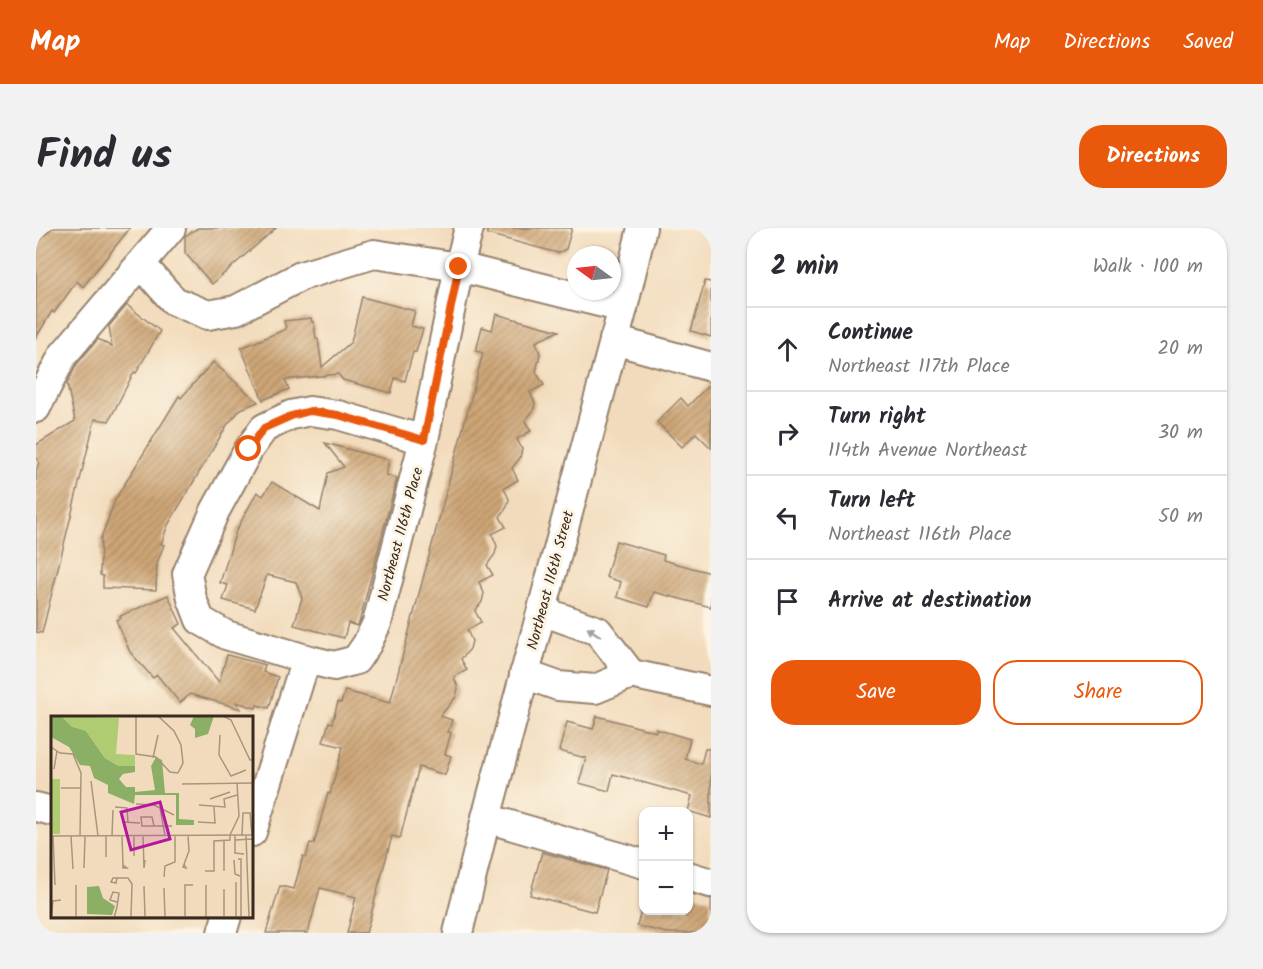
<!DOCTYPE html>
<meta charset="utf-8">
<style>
body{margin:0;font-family:Kalam,sans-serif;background:#f2f2f3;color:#2b2b33}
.controls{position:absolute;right:18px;bottom:18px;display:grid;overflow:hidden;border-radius:12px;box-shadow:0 2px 4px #0004}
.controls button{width:54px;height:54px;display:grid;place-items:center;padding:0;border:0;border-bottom:2px solid #e1e1e2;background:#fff;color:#2b2b33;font:30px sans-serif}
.compass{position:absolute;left:531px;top:18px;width:54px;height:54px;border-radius:50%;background:#fff;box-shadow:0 2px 4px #0004;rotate:285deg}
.stop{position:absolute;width:18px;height:18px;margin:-14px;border:4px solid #ea580c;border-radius:50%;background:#fff}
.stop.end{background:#ea580c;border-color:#fff;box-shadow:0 2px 6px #0008}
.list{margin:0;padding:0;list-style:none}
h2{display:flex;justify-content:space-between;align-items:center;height:78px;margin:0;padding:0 24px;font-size:26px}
h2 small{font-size:20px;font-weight:400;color:#7c7c81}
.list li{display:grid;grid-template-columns:39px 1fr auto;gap:18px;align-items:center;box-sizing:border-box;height:84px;padding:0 24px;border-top:2px solid #e1e1e2}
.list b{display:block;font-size:22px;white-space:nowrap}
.list p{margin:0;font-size:20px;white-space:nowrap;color:#7c7c81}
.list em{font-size:20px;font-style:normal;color:#7c7c81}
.actions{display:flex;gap:12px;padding:18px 24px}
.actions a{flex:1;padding:14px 0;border:2px solid #ea580c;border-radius:24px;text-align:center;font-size:21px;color:#ea580c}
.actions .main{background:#ea580c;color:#fff}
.icon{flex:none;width:33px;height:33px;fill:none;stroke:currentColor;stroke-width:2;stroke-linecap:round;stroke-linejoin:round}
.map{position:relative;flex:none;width:675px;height:705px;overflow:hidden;border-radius:24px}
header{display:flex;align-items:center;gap:36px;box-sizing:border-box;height:84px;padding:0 30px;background:#ea580c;color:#fff}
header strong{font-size:28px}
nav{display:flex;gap:33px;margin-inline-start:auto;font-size:21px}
.intro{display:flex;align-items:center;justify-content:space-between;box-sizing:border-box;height:144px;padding:0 36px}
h1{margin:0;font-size:42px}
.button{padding:15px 27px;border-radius:24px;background:#ea580c;color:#fff;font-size:21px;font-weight:700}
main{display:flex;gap:36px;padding:0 36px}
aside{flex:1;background:#fff;border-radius:24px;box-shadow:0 2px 4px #0004}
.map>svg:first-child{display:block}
</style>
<header>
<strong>Map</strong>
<nav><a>Map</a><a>Directions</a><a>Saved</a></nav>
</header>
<div class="intro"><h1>Find us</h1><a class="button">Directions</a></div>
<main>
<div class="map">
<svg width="675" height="705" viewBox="0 0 675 705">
<defs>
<pattern id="building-hatch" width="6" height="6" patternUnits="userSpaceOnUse" patternTransform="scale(1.5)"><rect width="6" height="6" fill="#cea677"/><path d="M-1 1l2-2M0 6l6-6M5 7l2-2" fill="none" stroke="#a88761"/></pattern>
</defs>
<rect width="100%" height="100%" fill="#fcf5e5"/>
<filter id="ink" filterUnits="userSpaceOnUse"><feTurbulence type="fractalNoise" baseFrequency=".0167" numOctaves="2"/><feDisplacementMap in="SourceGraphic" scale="12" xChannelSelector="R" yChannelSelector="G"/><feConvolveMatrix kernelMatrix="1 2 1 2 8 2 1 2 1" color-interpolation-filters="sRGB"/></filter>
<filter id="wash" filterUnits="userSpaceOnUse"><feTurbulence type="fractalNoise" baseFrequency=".008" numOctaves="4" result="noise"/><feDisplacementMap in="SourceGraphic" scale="24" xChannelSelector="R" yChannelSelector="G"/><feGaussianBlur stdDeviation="1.35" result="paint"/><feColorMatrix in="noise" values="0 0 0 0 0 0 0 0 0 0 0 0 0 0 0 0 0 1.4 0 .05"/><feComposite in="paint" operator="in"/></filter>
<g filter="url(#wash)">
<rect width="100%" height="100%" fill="#f2dbbc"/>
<g id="blocks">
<g fill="url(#building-hatch)">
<path d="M 16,0 L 94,0 L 47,59 L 41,53 L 18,85 L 16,83 L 0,110 L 0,16 Z"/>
<path d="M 162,0 L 240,0 L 176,56 L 149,25 L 149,8 Z"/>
<path d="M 451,0 L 536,0 L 530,21 L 522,25 L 451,6 Z"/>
<path d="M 669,53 L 675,54 L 675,109 L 655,103 Z"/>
<path d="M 326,69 L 379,83 L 375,98 L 387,101 L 380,124 L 377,124 L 369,153 L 359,150 L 355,165 L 307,152 L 302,146 L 249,152 L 253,161 L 227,172 L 205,120 L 250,101 L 248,93 L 275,90 L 276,94 L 278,94 L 280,111 L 282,111 L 286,139 L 315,114 Z"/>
<path d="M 91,77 L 124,103 L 100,145 L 98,144 L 73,193 L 59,191 L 6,405 L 0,404 L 0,244 L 3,234 L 0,229 L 0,217 L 39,193 L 31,156 L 41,136 L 62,111 L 76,119 L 73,98 Z"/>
<path d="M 460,86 L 523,103 L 500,114 L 504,126 L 500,144 L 508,157 L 494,164 L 499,175 L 497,183 L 489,193 L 495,203 L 481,211 L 486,221 L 484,230 L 476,240 L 482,252 L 468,260 L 473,271 L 471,279 L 464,289 L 470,299 L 456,306 L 461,318 L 459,326 L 451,337 L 457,347 L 443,354 L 448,365 L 446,374 L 439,383 L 445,394 L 431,402 L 436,413 L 434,421 L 425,431 L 431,442 L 418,449 L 422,460 L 420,469 L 404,488 L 416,492 L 412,504 L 415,505 L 409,526 L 415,528 L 409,547 L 383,539 L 364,610 L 356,608 L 330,705 L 311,705 L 320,669 L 284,660 L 272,705 L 230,705 L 244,658 L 258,661 L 267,628 L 270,629 L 274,615 L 278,616 L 292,565 L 294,566 L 307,519 L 287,514 L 293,494 L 296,495 L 302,474 L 305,475 L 309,463 L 354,475 L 447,125 L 440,123 L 446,99 L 456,102 Z"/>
<path d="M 177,134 L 222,174 L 205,181 L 191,197 L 132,297 L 125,316 L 128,317 L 121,335 L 120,362 L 67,360 L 67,348 L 64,347 L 65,310 L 80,270 L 143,168 L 145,170 Z"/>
<path d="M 675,155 L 675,220 L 660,205 L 646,219 L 621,194 L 645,170 L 652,178 Z"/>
<path d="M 289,215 L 353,232 L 350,247 L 361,250 L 323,395 L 321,398 L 312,395 L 308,410 L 258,397 L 266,370 L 260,354 L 231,347 L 219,381 L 187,372 L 192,357 L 184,355 L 200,303 L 221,264 L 227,268 L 236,254 L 284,283 L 292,245 L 308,239 Z"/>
<path d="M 580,313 L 628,327 L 627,332 L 675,345 L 675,379 L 618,364 L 613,379 L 581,369 L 585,354 L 570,349 Z"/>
<path d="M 132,367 L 145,396 L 138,400 L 183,454 L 191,427 L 229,437 L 227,444 L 242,449 L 233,480 L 221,477 L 220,480 L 200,474 L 205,481 L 154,466 L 144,475 L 121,447 L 117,450 L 94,424 L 80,392 L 85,390 L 84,388 Z"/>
<path d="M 561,488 L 620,504 L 620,501 L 654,511 L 649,531 L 665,536 L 669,521 L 675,521 L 675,590 L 652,583 L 656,568 L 577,546 L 573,563 L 543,555 L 550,530 L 523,523 L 531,494 L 557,501 Z"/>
<path d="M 506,624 L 571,642 L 559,684 L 494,667 Z"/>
<path d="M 652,665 L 675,671 L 675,693 L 672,705 L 632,705 L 601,698 L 605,682 L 652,682 Z"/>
</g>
</g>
</g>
<g filter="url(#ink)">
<use href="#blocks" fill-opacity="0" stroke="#96826d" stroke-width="1.5"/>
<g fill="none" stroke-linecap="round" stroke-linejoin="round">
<g stroke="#96826d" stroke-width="32">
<g id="minor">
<path d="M 105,36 L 138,73 L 172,87 L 200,82 L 265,48 L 338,26 L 423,39 L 587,80"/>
<path d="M 578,112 L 675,139"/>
<path d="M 0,180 L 27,127 L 135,0"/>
<path d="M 388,212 L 302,187 L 274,183 L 255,187 L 228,200 L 213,221 L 179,283 L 151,346 L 156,371 L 164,392 L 190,407 L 270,431 L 298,438 L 320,432 L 331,416 L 341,395 L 388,212 L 423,39 L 433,0"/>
<path d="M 506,383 L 562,403 L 595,446"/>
<path d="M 488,446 L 522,458 L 559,461 L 595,446 L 675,463"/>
<path d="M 0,579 L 16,583"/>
<path d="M 450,590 L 608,636"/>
<path d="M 216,604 L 270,431"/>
<path d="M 652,648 L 675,655"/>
<path d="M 186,705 L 191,688"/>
<path d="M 422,705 L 450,590 L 587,80 L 606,0"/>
</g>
</g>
<use href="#minor" stroke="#fff" stroke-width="28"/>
</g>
<defs><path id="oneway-solid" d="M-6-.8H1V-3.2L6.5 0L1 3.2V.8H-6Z" transform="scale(1.5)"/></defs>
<use fill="#a79f9a" href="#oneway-solid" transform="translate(558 404) rotate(-146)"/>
</g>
<g fill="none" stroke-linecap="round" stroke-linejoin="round" filter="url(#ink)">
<path stroke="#ea580c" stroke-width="8" d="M 213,221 L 228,200 L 255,188 L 274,183 L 302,187 L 388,212 L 423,39"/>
</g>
<g text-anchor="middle" stroke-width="6" stroke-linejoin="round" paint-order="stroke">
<g font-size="15" fill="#3b2a1e" stroke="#fcf5e5">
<text transform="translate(364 306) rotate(-75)" y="5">Northeast 116th Place</text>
<text transform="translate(514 352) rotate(-75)" y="5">Northeast 116th Street</text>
</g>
</g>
<g transform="translate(15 488)">
<rect width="202" height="202" fill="#f2dbbc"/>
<path d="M 0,63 L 9,63 L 9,118 L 0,118 Z" fill="#afcc73"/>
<path d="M 0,0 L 10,0 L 35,15 L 54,42 L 68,50 L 84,50 L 84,56 L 72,58 L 68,63 L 75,71 L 84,71 L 84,76 L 104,74 L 100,50 L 105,41 L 111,44 L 114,77 L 128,77 L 128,103 L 143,104 L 143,109 L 125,109 L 125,79 L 84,79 L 83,88 L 57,77 L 57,69 L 43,62 L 39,50 L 29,49 L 18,31 L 0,21 ZM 143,0 L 163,0 L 157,18 L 144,22 L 144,13 L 139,9 ZM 48,170 L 52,182 L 64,190 L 61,199 L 36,198 L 36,171 Z" fill="#8bb065"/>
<path d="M 10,0 L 68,2 L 65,38 L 84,39 L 84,50 L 68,50 L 54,42 L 35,15 L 21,11 Z" fill="#afcc73"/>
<path fill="none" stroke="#a9947d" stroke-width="1.5" d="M 85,0 L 85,38 L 105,41 L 119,56 L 127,57M 107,0 L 123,15 L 130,29 L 132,47 L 127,57M 172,0 L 180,4 L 199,44 L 203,44M 169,19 L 168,39 L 180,60 L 195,54M 0,31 L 9,37 L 22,38 L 30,57 L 29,120M 102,42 L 107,19M 3,53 L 6,35M 40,65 L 47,120M 131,68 L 203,67M 10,72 L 29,72M 159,83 L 179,76M 85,88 L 103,89 L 123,99M 148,89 L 174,91 L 173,83 L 186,79M 64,91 L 76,92 L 77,107M 109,92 L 114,119M 71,106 L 89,107M 147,106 L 164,107 L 163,91M 103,110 L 101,101 L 90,101 L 91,110 L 121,110M 92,119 L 93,152 L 94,144M 179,119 L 188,100 L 186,67M 184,119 L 184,137 L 193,138M 191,119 L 192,97 L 199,97 L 201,119M 195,119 L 198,201M 0,120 L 203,119M 2,120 L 4,169M 20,120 L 22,153M 61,120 L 62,94M 71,120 L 72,149 L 76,152 L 72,152 L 72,149M 184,124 L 203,123M 83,140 L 83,120M 55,141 L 55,120M 187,143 L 190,143 L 190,201M 183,144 L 184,158 L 189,160M 133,148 L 135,152 L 132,151 L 138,135 L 137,119M 33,152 L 34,120M 154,155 L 163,155 L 163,125 L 179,124 L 179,119M 173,155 L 173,124M 113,161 L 114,150 L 124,146 L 124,119M 66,162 L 65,167 L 60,166 L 62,162 L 77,162 L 81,168 L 80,201M 93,170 L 94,201M 113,172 L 114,201M 10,184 L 2,185 L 0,201 L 203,201M 25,201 L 25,169M 134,201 L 134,169 L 142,169M 155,201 L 155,169M 173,201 L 173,173M 185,201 L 185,166M 63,202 L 66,191 L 68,177 L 62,176 L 59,184 L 66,186"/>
<path fill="#b5179e" fill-opacity="0.15" stroke="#b5179e" stroke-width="3" d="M 109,86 L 119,123 L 80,134 L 70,96 Z"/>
<rect width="202" height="202" fill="none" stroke="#3b2a1e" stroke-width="3"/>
</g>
</svg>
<div class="controls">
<button>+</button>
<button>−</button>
</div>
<svg class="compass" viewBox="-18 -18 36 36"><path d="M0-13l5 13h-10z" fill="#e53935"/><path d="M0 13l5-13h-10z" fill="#7c7c81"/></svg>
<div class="stop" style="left:213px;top:221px"></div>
<div class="stop end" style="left:423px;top:39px"></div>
</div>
<aside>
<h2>2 min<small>Walk · 100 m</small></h2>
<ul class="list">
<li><svg class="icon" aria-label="ahead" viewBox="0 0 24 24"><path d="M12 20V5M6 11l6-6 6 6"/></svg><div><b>Continue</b><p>Northeast 117th Place</p></div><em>20 m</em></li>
<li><svg class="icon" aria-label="right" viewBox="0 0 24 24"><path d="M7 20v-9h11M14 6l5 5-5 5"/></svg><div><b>Turn right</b><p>114th Avenue Northeast</p></div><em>30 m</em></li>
<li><svg class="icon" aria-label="left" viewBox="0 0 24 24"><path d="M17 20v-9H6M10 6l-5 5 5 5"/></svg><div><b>Turn left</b><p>Northeast 116th Place</p></div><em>50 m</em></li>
<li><svg class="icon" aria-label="arrive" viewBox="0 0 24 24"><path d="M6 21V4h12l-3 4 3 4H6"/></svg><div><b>Arrive at destination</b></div></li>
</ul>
<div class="actions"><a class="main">Save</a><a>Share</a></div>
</aside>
</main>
